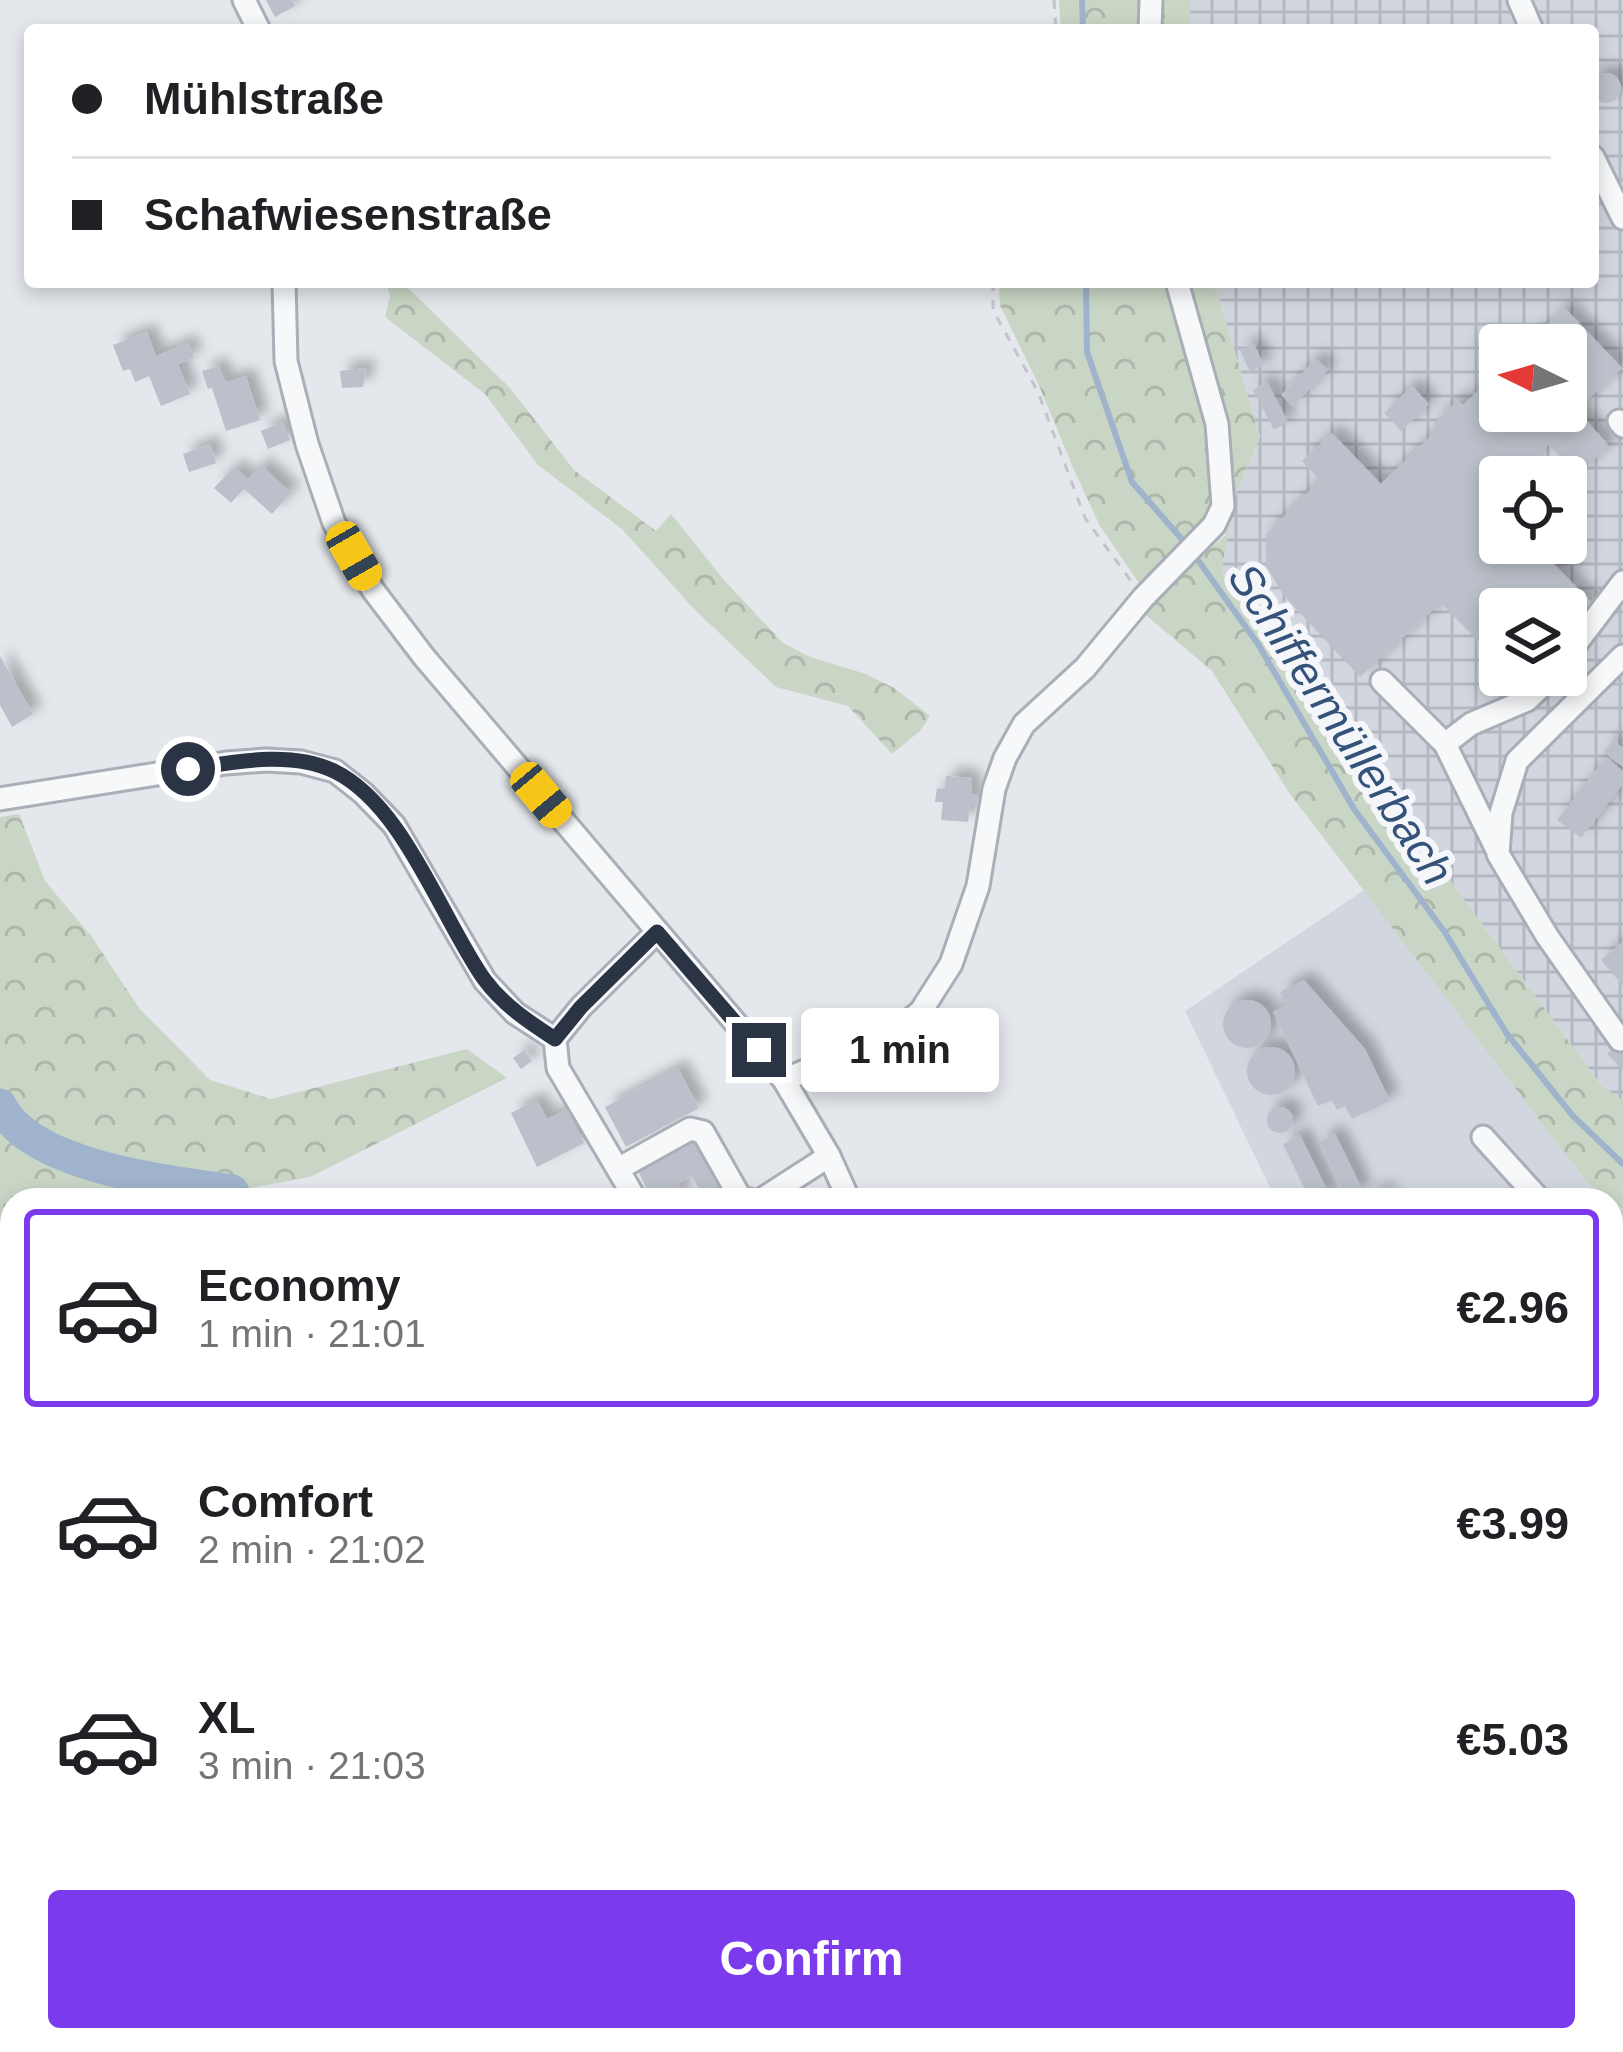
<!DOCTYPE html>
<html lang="en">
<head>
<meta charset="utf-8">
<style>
  :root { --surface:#fff; --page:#f2f2f2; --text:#202124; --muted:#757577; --line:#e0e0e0; --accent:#7c3aed }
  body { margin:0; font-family:Arial,sans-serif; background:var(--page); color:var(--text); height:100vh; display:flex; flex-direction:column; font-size:45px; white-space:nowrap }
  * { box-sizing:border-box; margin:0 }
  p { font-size:39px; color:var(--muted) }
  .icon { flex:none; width:66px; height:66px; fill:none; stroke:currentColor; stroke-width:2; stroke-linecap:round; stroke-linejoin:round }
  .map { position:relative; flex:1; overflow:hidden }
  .panel { position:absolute; left:0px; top:1188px; width:1623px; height:864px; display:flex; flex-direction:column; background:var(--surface); border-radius:36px 36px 0 0; box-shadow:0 6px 18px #0003 }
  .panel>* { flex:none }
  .guide { position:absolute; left:24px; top:24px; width:1575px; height:264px; border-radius:12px; box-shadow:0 6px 18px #0003; display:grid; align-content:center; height:264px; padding:0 48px; background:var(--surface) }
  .needle { width:78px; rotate:275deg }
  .fabs { position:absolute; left:1479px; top:324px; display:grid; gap:24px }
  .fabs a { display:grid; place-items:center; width:108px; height:108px; border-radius:12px; background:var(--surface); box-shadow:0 6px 18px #0003; font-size:60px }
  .end { position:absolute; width:54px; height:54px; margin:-27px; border:15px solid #2b3445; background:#fff; box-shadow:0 0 0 6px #fff }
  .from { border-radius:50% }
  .bubble { position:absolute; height:84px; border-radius:12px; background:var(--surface); box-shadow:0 6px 18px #0003; font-size:39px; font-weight:800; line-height:84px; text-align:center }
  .car { position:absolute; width:36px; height:72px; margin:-36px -18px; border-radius:15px; box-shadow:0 0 9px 3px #0007; background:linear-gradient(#f5c518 24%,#345 0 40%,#f5c518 0 76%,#345 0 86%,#f5c518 0) }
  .guide b { display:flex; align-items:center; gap:42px; height:114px; font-size:45px }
  .guide b+b { border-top:3px solid var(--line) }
  .guide i { width:30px; height:30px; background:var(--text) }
  ul { padding:21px 0 0; list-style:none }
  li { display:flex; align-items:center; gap:36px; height:198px; margin:0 24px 18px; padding:0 24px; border:6px solid transparent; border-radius:12px }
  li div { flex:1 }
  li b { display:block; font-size:45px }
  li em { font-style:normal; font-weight:800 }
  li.current { border-color:var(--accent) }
  li>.icon { width:108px; height:108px; stroke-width:1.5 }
  .action { display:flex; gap:24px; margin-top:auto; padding:24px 48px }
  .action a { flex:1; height:138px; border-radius:12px; background:var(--accent); color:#fff; font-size:48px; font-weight:800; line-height:138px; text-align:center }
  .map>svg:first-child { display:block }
</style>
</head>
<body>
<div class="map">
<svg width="1623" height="2052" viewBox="0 0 1623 2052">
  <defs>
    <pattern id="industrial-grid" width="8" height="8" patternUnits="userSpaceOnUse" patternTransform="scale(3)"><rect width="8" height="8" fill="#d2d6de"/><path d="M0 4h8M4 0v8" fill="none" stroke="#b4b8c0"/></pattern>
    <pattern id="grass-dots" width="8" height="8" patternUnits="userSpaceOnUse" patternTransform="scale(3)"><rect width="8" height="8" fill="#c9d6c5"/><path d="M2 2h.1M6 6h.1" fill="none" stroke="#adb8ab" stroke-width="1.8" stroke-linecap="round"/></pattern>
    <pattern id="forest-crowns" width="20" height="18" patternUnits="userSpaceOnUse" patternTransform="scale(3)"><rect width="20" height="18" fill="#c9d6c5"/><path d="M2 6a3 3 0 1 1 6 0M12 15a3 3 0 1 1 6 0" fill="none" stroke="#adb8ab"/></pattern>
    <filter id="shadow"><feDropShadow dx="9" dy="-9" stdDeviation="6" flood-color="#0004"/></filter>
  </defs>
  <rect width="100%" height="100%" fill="#e4e7ec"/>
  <!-- built -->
  <g fill="#d2d6de">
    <polygon points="1364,890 1589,1185 1610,1200 1276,1200 1185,1011"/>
    <polygon points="1611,1201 1623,1209 1623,1481 1611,1487"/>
  </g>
  <!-- industrial -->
  <path fill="url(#industrial-grid)" fill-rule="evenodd" d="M1190,0H1623V1101L1601,1085L1221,571L1237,491L1260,437L1214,282H1593V30H1190ZM1500,345H1566V411H1500ZM1500,477H1566V543H1500ZM1500,609H1566V675H1500Z"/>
  <!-- grass -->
  <g fill="url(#grass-dots)">
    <polygon points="0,1193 16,1200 12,1200 12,1383 0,1381"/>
    <polygon points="12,1403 12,1869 0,1883 0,1620 8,1617 0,1592 0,1412"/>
    <polygon points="0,1916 7,1923 12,1919 12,2040 461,2040 456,2052 0,2052"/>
    <polygon points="491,2040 543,2040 543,2051 492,2052"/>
  </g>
  <!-- forest -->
  <g fill="url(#forest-crowns)">
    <polygon points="1059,0 1190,0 1190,30 1061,30"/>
    <polygon points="386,282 402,282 510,388 574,470 656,531 671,514 724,580 783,643 810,657 866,674 894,688 930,716 920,731 892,754 848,706 776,687 693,608 622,529 538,465 485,394 385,317 390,296"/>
    <polygon points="999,282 1214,282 1260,437 1237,491 1221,571 1601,1085 1623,1101 1623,1209 1589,1185 1290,794 1212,671 1140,610 1227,534 1207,531 1145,592 1100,526 1074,470 1040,388 1000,305"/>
    <polygon points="19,814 45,881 92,937 139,1008 210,1080 271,1099 467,1049 507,1078 310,1177 233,1191 235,1200 16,1200 0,1193 0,817"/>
  </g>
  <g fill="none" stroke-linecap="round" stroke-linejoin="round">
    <!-- stream -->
    <g stroke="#9fb4cc" stroke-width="6">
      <polyline points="1082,0 1083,30"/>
      <polyline points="1086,282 1087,352 1132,482 1187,545"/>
      <polyline points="1195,556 1258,644 1354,809 1444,931 1507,1034 1573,1116 1623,1164"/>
    </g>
    <!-- river -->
    <path stroke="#9fb4cc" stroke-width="33" d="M0,1105C31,1168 169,1181 232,1191L237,1200"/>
  </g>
  <!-- building -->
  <g fill="#bbc0ca" filter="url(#shadow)">
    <polygon points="266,0 292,0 295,6 275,17"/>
    <circle cx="1606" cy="88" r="15"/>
    <polygon points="1565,308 1622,368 1577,410 1609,446 1579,474 1548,445 1517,477 1500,477 1500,543 1517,543 1536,563 1544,554 1593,604 1566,631 1566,609 1500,609 1500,628 1482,645 1441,603 1360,677 1284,596 1266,566 1266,534 1320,480 1302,461 1332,433 1381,484 1438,429 1433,424 1458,400 1463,405 1500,369 1500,411 1566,411 1566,345 1526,345"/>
    <polygon points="147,332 156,356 188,343 194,358 178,364 190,394 161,406 149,376 135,382 130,369 123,371 113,345"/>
    <polygon points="1254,344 1264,366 1250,372 1240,350"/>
    <polygon points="1316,359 1328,370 1293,406 1281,395"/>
    <polygon points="219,366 225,383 246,376 260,420 226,431 212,388 208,389 202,371"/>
    <polygon points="367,368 363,387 342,388 340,371"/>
    <polygon points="1267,382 1288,422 1274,430 1253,390"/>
    <polygon points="1412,386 1429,404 1401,431 1384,413"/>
    <polygon points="283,422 290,440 268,449 261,431"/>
    <polygon points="210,444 216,463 189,472 183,454"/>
    <polygon points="261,465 291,493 272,514 244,489 231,503 214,488 234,467 248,480"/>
    <polygon points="0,656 33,714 12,727 0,705"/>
    <polygon points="1613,740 1623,748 1623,767 1604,752"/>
    <polygon points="1606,757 1623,771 1623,784 1581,838 1557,820"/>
    <polygon points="946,776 972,778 971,794 978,794 977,806 970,806 968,822 941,820 943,802 935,802 937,788 945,789"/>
    <polygon points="1623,941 1623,986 1601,960"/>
    <polygon points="1304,980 1365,1049 1390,1101 1352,1119 1345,1106 1337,1110 1332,1100 1318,1106 1273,1012 1286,1006 1280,992"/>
    <circle cx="1247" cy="1024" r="24"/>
    <polygon points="1623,1037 1623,1070 1607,1054"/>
    <circle cx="1271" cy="1071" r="24"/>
    <polygon points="524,1050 532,1061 521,1069 513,1058"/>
    <polygon points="678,1068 699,1108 626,1147 605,1107"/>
    <polygon points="537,1100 547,1119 567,1109 584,1143 537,1167 511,1113"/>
    <circle cx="1280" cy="1120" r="13"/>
    <polygon points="1335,1134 1363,1191 1346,1199 1319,1142"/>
    <polygon points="1300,1135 1332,1200 1310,1200 1283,1144"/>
    <polygon points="697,1137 729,1200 704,1200 692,1176 678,1184 686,1200 652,1200 638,1171"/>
    <polygon points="1384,1189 1389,1200 1361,1200"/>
  </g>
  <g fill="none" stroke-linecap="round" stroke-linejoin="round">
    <!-- minor casing -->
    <g stroke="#a9aeb7" stroke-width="27">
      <g id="minor">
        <polyline points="244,0 259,30"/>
        <polyline points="1519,0 1532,30"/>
        <polyline points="1150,30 1151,0"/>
        <polyline points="1593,157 1623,218"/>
        <polyline points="284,282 286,361 307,444 334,523 373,590 424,657 784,1080 829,1156 849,1200"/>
        <polyline points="1619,421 1623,426"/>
        <polyline points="1566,657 1623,582"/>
        <polyline points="1382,681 1445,744 1496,848"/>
        <polyline points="1445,744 1471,724 1527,700 1553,675"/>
        <polyline points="0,799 226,763 266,760 301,762 335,771 363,793 394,825 485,981 515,1013 555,1039"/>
        <polyline points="1620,1040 1547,936 1498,854 1501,813 1517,761 1623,656"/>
        <polyline points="784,1080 895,1033 921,1011 951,964 978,886 994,789 1005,758 1024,724 1085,668 1143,598 1214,525 1223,506 1217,424 1177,282"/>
        <polyline points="1483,1137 1540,1200"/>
        <polyline points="618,1169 690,1129 703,1132 741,1199 749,1200"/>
        <polyline points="636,1200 558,1068 555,1039 581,1007 657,932"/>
        <polyline points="761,1200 829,1156"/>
        <polyline points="1611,1331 1623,1354"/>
        <polyline points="0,1415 12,1413"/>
        <polyline points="1611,1497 1623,1491"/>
        <polyline points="1204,2040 1212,2052"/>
      </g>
    </g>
    <!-- major casing -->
    <g stroke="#a3abb8" stroke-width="33">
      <g id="major">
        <polyline points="474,2040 475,2052"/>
        <polyline points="561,2052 561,2040"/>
      </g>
    </g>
    <!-- path -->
    <g stroke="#c2c5cb" stroke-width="3" stroke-dasharray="9 9" stroke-linecap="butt">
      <polyline points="1054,0 1056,30"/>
      <polyline points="993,282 993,310 1038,392 1085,518 1131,581"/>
      <polyline points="1279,2040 1287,2052"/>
      <polyline points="583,2051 601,2040"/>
    </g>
    <!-- minor -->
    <use href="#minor" stroke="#f7f8fa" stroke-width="21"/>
    <!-- major -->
    <use href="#major" stroke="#fff" stroke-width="27"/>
  </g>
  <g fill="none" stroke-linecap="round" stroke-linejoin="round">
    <!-- route -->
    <path stroke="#2b3445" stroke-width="15" d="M188,769C234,762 290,750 334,771C404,805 441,918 484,979C503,1005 529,1022 555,1039L581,1007L657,932L759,1050"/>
  </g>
  <g text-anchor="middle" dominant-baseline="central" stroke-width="12" stroke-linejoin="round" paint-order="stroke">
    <!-- water labels -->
    <g font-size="45" font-style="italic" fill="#34527a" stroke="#f4f6f9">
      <text transform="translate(1341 724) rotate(57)">Schiffermüllerbach</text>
    </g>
  </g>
</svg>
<div class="fabs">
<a><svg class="needle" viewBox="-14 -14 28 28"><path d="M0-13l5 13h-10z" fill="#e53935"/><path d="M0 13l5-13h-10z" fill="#757577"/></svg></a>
<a><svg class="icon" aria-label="locate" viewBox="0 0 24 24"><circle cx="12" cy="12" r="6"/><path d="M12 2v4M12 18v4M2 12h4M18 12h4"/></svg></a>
<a><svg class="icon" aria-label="layers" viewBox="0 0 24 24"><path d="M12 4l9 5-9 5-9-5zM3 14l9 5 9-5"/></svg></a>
</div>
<i class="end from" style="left:188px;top:769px"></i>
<i class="end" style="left:759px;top:1050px"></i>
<div class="bubble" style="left:801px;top:1008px;width:198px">1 min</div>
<i class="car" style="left:354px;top:556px;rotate:150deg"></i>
<i class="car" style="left:541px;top:795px;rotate:140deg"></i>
<div class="guide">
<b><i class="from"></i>Mühlstraße</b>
<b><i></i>Schafwiesenstraße</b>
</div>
<section class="panel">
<ul>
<li class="current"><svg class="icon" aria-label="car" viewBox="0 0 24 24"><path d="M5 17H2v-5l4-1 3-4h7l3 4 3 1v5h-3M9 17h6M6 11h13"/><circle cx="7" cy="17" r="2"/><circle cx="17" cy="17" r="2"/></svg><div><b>Economy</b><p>1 min · 21:01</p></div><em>€2.96</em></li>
<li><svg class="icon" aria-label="car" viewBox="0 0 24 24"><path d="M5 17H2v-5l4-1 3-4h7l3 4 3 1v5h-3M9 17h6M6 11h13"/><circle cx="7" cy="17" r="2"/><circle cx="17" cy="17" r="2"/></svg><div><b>Comfort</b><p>2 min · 21:02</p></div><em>€3.99</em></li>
<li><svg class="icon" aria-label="car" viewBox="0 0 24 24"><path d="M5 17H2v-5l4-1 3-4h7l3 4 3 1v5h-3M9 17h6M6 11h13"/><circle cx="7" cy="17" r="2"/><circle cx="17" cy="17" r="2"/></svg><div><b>XL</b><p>3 min · 21:03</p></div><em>€5.03</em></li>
</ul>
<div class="action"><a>Confirm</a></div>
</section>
</div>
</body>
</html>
